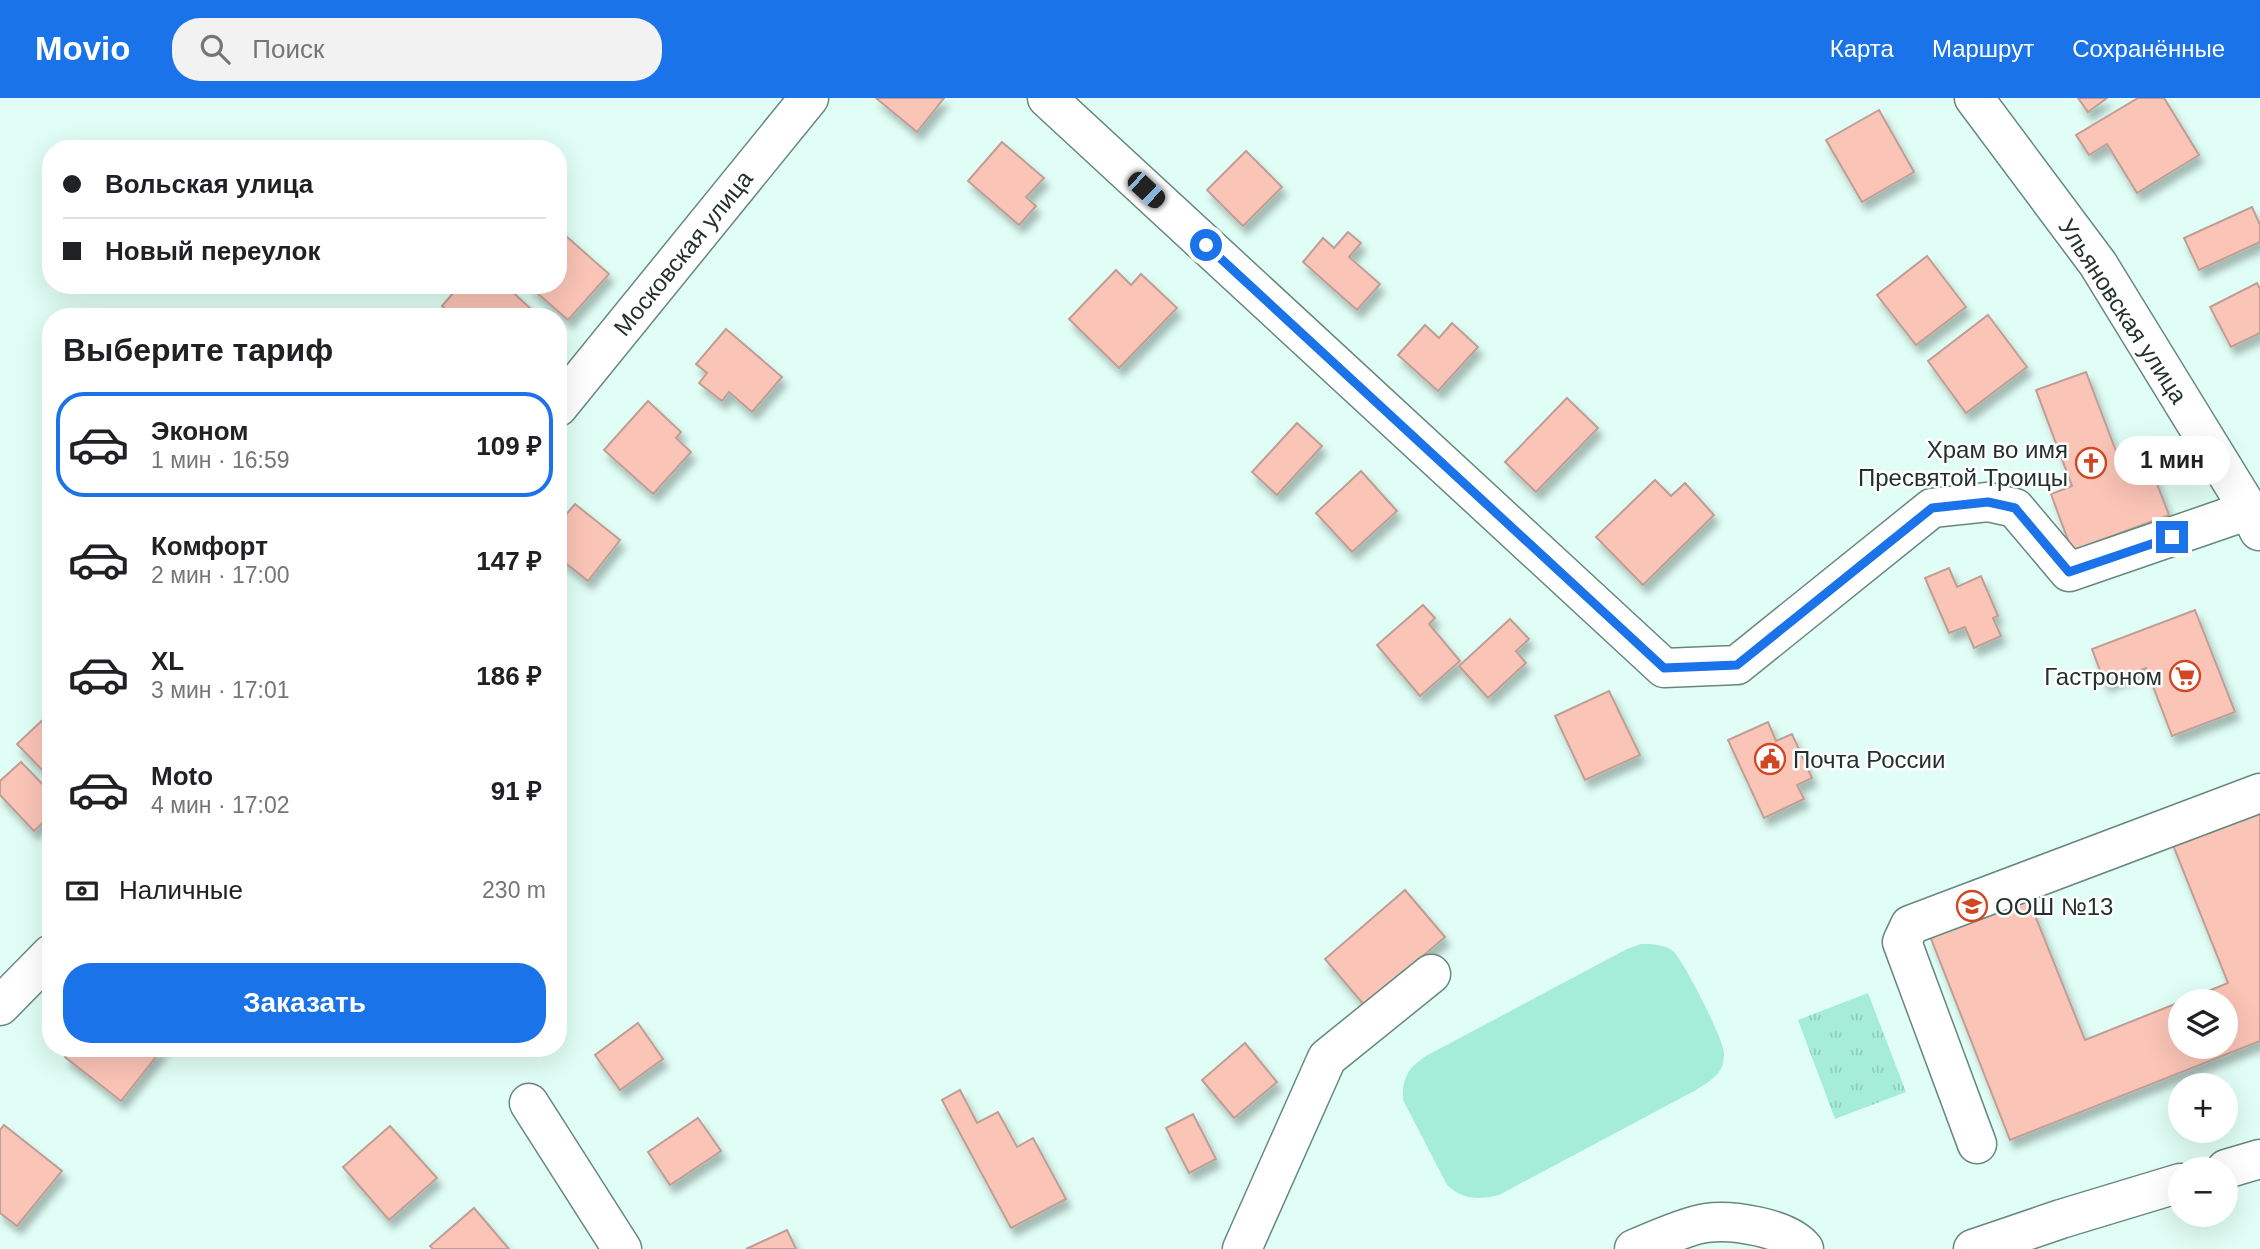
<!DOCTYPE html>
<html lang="ru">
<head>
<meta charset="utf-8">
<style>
  :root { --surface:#fff; --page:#f2f2f2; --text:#202124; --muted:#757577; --line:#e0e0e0; --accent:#1a73e8 }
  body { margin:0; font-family:Helvetica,sans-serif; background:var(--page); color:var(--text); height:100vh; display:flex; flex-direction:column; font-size:26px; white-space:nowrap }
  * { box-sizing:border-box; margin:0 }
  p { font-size:23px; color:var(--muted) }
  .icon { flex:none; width:38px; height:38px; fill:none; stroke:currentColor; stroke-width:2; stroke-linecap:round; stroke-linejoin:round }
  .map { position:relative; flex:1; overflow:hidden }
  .side { position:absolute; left:42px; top:210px; width:525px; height:749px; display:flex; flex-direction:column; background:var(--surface); border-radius:28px; box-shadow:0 7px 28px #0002 }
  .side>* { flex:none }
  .banner { position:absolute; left:42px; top:42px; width:525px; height:154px; border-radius:28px; box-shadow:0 7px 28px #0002; display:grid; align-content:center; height:154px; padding:0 21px; background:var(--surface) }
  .tools { position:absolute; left:2168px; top:891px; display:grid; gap:14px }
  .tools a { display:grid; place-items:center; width:70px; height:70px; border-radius:50%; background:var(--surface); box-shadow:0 7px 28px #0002; font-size:35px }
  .end { position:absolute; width:32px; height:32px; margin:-16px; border:9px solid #1a73e8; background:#fff; box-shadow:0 0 0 4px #fff }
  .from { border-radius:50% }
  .bubble { position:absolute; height:49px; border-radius:24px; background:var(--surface); box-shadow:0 7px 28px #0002; font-size:23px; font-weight:600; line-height:49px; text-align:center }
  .car { position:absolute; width:21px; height:42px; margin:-21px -10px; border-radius:9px; box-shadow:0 0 5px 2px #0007; background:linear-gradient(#222 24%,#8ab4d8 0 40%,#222 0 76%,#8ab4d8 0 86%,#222 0) }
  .banner b { display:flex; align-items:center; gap:24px; height:66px; font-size:26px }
  .banner b+b { border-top:2px solid var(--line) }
  .banner i { width:18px; height:18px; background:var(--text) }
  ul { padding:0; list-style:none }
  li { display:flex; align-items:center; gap:21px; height:105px; margin:0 14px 10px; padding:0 7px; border:4px solid transparent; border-radius:28px }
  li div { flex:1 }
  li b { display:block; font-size:26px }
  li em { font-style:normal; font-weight:600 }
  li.active { border-color:var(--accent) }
  li>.icon { width:63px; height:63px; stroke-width:1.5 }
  h2 { padding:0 21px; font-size:32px; line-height:84px }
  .pay { display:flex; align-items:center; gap:18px; height:77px; padding:0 21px; font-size:26px }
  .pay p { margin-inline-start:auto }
  .cta { display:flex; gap:14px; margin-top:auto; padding:14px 21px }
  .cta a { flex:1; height:80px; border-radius:28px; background:var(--accent); color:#fff; font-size:28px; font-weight:600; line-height:80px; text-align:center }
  header { display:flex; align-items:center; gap:42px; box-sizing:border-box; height:98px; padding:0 35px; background:var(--accent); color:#fff }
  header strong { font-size:33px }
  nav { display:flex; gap:38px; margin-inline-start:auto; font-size:24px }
  .search { width:490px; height:63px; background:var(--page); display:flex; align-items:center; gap:18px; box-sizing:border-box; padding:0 24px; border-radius:28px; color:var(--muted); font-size:26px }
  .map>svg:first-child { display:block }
</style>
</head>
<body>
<header>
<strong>Movio</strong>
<div class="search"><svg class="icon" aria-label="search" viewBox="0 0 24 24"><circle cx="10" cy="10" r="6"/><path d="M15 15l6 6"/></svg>Поиск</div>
<nav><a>Карта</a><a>Маршрут</a><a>Сохранённые</a></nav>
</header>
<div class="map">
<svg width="2260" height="1151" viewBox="0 0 2260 1151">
  <defs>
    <pattern id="park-tufts" width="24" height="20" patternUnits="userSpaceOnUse" patternTransform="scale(1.75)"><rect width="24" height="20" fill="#a6edd9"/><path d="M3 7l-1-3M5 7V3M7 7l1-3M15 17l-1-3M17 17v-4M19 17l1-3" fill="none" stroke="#8fccbb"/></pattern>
    <filter id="shadow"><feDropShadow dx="4.5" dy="8" stdDeviation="3.5" flood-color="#0004"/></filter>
  </defs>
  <rect width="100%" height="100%" fill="#e0fef5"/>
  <!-- grass -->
  <path fill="#a6edd9" d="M1641,846C1652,846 1664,846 1673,853C1684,863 1723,940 1724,955C1724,959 1723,968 1721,971C1716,980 1704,987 1696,992L1499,1097C1479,1102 1463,1102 1447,1087L1403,1002C1402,980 1408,970 1426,958L1627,851Z"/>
  <!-- park -->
  <polygon fill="url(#park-tufts)" points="1868,895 1906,994 1835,1021 1798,922"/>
  <!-- building -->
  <g fill="#fac4b6" stroke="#bf9e95" stroke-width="2" filter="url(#shadow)">
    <polygon points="876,0 944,0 917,34"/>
    <polygon points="2078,0 2107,0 2088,14"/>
    <polygon points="2138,0 2164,0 2199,57 2137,95 2107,46 2089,57 2076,37"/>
    <polygon points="1879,12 1914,74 1862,104 1826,42"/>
    <polygon points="1002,44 1044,80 1026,99 1036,108 1019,127 968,83"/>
    <polygon points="1246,53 1282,89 1243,128 1207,92"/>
    <polygon points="2252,109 2260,127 2260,144 2199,172 2184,140"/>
    <polygon points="558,131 609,176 568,222 528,187 558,187"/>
    <polygon points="1348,134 1361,145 1349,159 1380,186 1357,212 1303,164 1323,140 1334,150"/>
    <polygon points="1927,158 1966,209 1916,247 1877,197"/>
    <polygon points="1116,172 1131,187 1141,176 1177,210 1119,270 1069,221"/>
    <polygon points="2257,185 2260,191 2260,235 2231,249 2210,209"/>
    <polygon points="460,187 505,187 531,211 524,219 454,219 442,208"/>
    <polygon points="1988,217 2027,269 1966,315 1928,263"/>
    <polygon points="1452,225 1478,249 1438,293 1398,257 1425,227 1439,240"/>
    <polygon points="726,231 782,279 752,314 729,294 722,303 699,285 707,275 696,266"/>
    <polygon points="2086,274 2122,369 2147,360 2169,417 2072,453 2051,396 2072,388 2036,292"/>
    <polygon points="1567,300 1598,330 1536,394 1505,364"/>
    <polygon points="648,303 681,334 676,340 691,354 653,396 604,352"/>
    <polygon points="1297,325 1322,348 1277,397 1252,374"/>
    <polygon points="1361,373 1397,413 1352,454 1316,415"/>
    <polygon points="1655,382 1671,398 1685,385 1714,417 1643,487 1596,439"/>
    <polygon points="575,406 620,442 588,483 558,459 558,426"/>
    <polygon points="1949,470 1957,489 1981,478 1998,518 1993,520 2001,538 1974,550 1965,529 1949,535 1925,480"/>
    <polygon points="1423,507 1435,520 1429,526 1460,563 1420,598 1377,547"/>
    <polygon points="2195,512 2235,614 2172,638 2146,570 2105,586 2092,551"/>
    <polygon points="1510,521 1529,541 1516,553 1526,565 1488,600 1459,568"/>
    <polygon points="1609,593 1640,657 1585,682 1555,618"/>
    <polygon points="51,614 51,681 17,646"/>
    <polygon points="1768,624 1776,643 1792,636 1812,680 1797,687 1804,701 1764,720 1728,642"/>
    <polygon points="21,664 51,695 51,717 34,733 0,697 0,683"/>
    <polygon points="2260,707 2260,943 2010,1042 1930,838 2028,800 2085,942 2180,904 2180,948 2226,948 2226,903 2184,903 2228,885 2171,742"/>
    <polygon points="1405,792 1445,839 1365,908 1325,861"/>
    <polygon points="638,925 663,961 620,992 595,957"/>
    <polygon points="1245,945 1277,984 1234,1020 1202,982"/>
    <polygon points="72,950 163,950 121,1003 65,959"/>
    <polygon points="960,992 977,1025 998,1014 1017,1049 1033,1040 1066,1101 1011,1130 942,1002"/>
    <polygon points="1193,1016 1216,1061 1189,1075 1166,1030"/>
    <polygon points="698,1020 721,1053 670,1087 648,1054"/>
    <polygon points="4,1027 62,1073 17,1128 0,1115 0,1032"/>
    <polygon points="390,1028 437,1080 389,1122 343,1069"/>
    <polygon points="474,1110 509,1151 433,1151 430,1148"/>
    <polygon points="787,1132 796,1151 746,1151"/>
  </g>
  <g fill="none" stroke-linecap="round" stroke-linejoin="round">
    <!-- minor casing -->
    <g stroke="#66887f" stroke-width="41">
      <g id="minor">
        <polyline points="1047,0 1664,570 1737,567 1932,410 1988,404 2015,410 2069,474 2249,412"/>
        <polyline points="1974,0 2098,166 2249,412 2259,433"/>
        <polyline points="558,309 809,0"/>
        <polyline points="0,908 51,856"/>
        <polyline points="529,1005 622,1151"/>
        <polyline points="1977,1046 1902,844 1910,827 2260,695"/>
        <polyline points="2226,1071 2260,1061"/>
        <polyline points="1242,1151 1327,960 1431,876"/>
        <path d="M1634,1151C1650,1144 1690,1127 1706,1125C1732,1121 1788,1130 1804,1151"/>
        <polyline points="1973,1151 2061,1121 2180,1085"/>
      </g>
    </g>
    <!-- minor -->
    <use href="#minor" stroke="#fff" stroke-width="38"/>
  </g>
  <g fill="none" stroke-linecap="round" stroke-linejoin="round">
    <!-- route -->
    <polyline stroke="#1a73e8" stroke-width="9" points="1206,147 1664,570 1737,567 1932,410 1988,404 2015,410 2069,474 2172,439"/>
  </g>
  <!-- icons -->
  <defs>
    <g id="church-ring" transform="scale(1.575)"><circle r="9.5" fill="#fff" stroke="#d14723" stroke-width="1.5"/><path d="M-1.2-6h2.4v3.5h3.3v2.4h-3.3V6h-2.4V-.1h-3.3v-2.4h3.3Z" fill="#d14723"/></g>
    <g id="supermarket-ring" transform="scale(1.575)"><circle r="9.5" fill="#fff" stroke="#d14723" stroke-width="1.5"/><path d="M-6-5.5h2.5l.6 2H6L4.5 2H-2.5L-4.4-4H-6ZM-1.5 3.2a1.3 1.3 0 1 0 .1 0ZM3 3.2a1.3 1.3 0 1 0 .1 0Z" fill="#d14723"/></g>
    <g id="civic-ring" transform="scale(1.575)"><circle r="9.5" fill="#fff" stroke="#d14723" stroke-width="1.5"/><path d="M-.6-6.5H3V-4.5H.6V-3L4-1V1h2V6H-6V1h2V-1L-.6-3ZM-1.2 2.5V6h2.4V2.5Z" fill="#d14723"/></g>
    <g id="school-ring" transform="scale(1.575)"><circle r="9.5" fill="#fff" stroke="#d14723" stroke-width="1.5"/><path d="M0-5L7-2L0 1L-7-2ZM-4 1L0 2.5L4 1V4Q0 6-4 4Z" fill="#d14723"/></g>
  </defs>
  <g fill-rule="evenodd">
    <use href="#church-ring" x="2091" y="365"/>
    <use href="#supermarket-ring" x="2185" y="578"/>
    <use href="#civic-ring" x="1770" y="661"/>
    <use href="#school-ring" x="1972" y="808"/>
  </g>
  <g text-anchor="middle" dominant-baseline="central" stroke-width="5" stroke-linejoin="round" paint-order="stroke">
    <!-- street labels -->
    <g font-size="24" fill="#22312d" stroke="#fff">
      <text transform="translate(683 155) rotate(-51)">Московская улица</text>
      <text transform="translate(2123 213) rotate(57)">Ульяновская улица</text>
    </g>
    <!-- poi labels -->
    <g font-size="24" fill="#22312d" stroke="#fff" text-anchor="end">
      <text x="2068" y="351">Храм во имя<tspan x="2068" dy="28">Пресвятой Троицы</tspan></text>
      <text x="2162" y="578">Гастроном</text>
      <text x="1793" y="661" text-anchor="start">Почта России</text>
      <text x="1995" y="808" text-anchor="start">ООШ №13</text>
    </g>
  </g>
</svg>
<div class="tools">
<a><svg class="icon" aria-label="layers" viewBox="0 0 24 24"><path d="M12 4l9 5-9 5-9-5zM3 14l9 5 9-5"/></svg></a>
<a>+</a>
<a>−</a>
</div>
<i class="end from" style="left:1206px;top:147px"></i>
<i class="end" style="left:2172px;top:439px"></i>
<div class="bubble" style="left:2114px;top:338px;width:116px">1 мин</div>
<i class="car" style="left:1146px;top:92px;rotate:133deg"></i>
<div class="banner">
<b><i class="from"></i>Вольская улица</b>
<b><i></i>Новый переулок</b>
</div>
<section class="side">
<h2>Выберите тариф</h2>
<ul>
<li class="active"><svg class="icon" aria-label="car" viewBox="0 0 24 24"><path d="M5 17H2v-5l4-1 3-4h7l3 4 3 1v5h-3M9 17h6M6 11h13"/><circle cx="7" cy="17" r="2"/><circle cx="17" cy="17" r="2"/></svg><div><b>Эконом</b><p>1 мин · 16:59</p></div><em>109 ₽</em></li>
<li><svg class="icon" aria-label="car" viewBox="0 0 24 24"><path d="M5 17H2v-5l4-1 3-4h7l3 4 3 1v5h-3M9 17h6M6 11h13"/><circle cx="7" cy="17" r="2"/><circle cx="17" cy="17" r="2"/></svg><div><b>Комфорт</b><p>2 мин · 17:00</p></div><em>147 ₽</em></li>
<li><svg class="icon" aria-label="car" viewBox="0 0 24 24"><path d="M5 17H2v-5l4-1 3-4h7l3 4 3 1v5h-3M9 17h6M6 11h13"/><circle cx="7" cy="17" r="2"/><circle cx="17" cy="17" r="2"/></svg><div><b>XL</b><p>3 мин · 17:01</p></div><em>186 ₽</em></li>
<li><svg class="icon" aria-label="car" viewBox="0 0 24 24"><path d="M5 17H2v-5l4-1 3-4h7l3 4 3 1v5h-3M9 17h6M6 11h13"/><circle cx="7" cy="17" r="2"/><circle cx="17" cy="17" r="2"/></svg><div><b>Moto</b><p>4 мин · 17:02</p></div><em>91 ₽</em></li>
</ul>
<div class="pay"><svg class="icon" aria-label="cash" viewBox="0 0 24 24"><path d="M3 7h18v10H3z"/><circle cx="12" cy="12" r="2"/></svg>Наличные<p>230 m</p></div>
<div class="cta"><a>Заказать</a></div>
</section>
</div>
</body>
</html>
